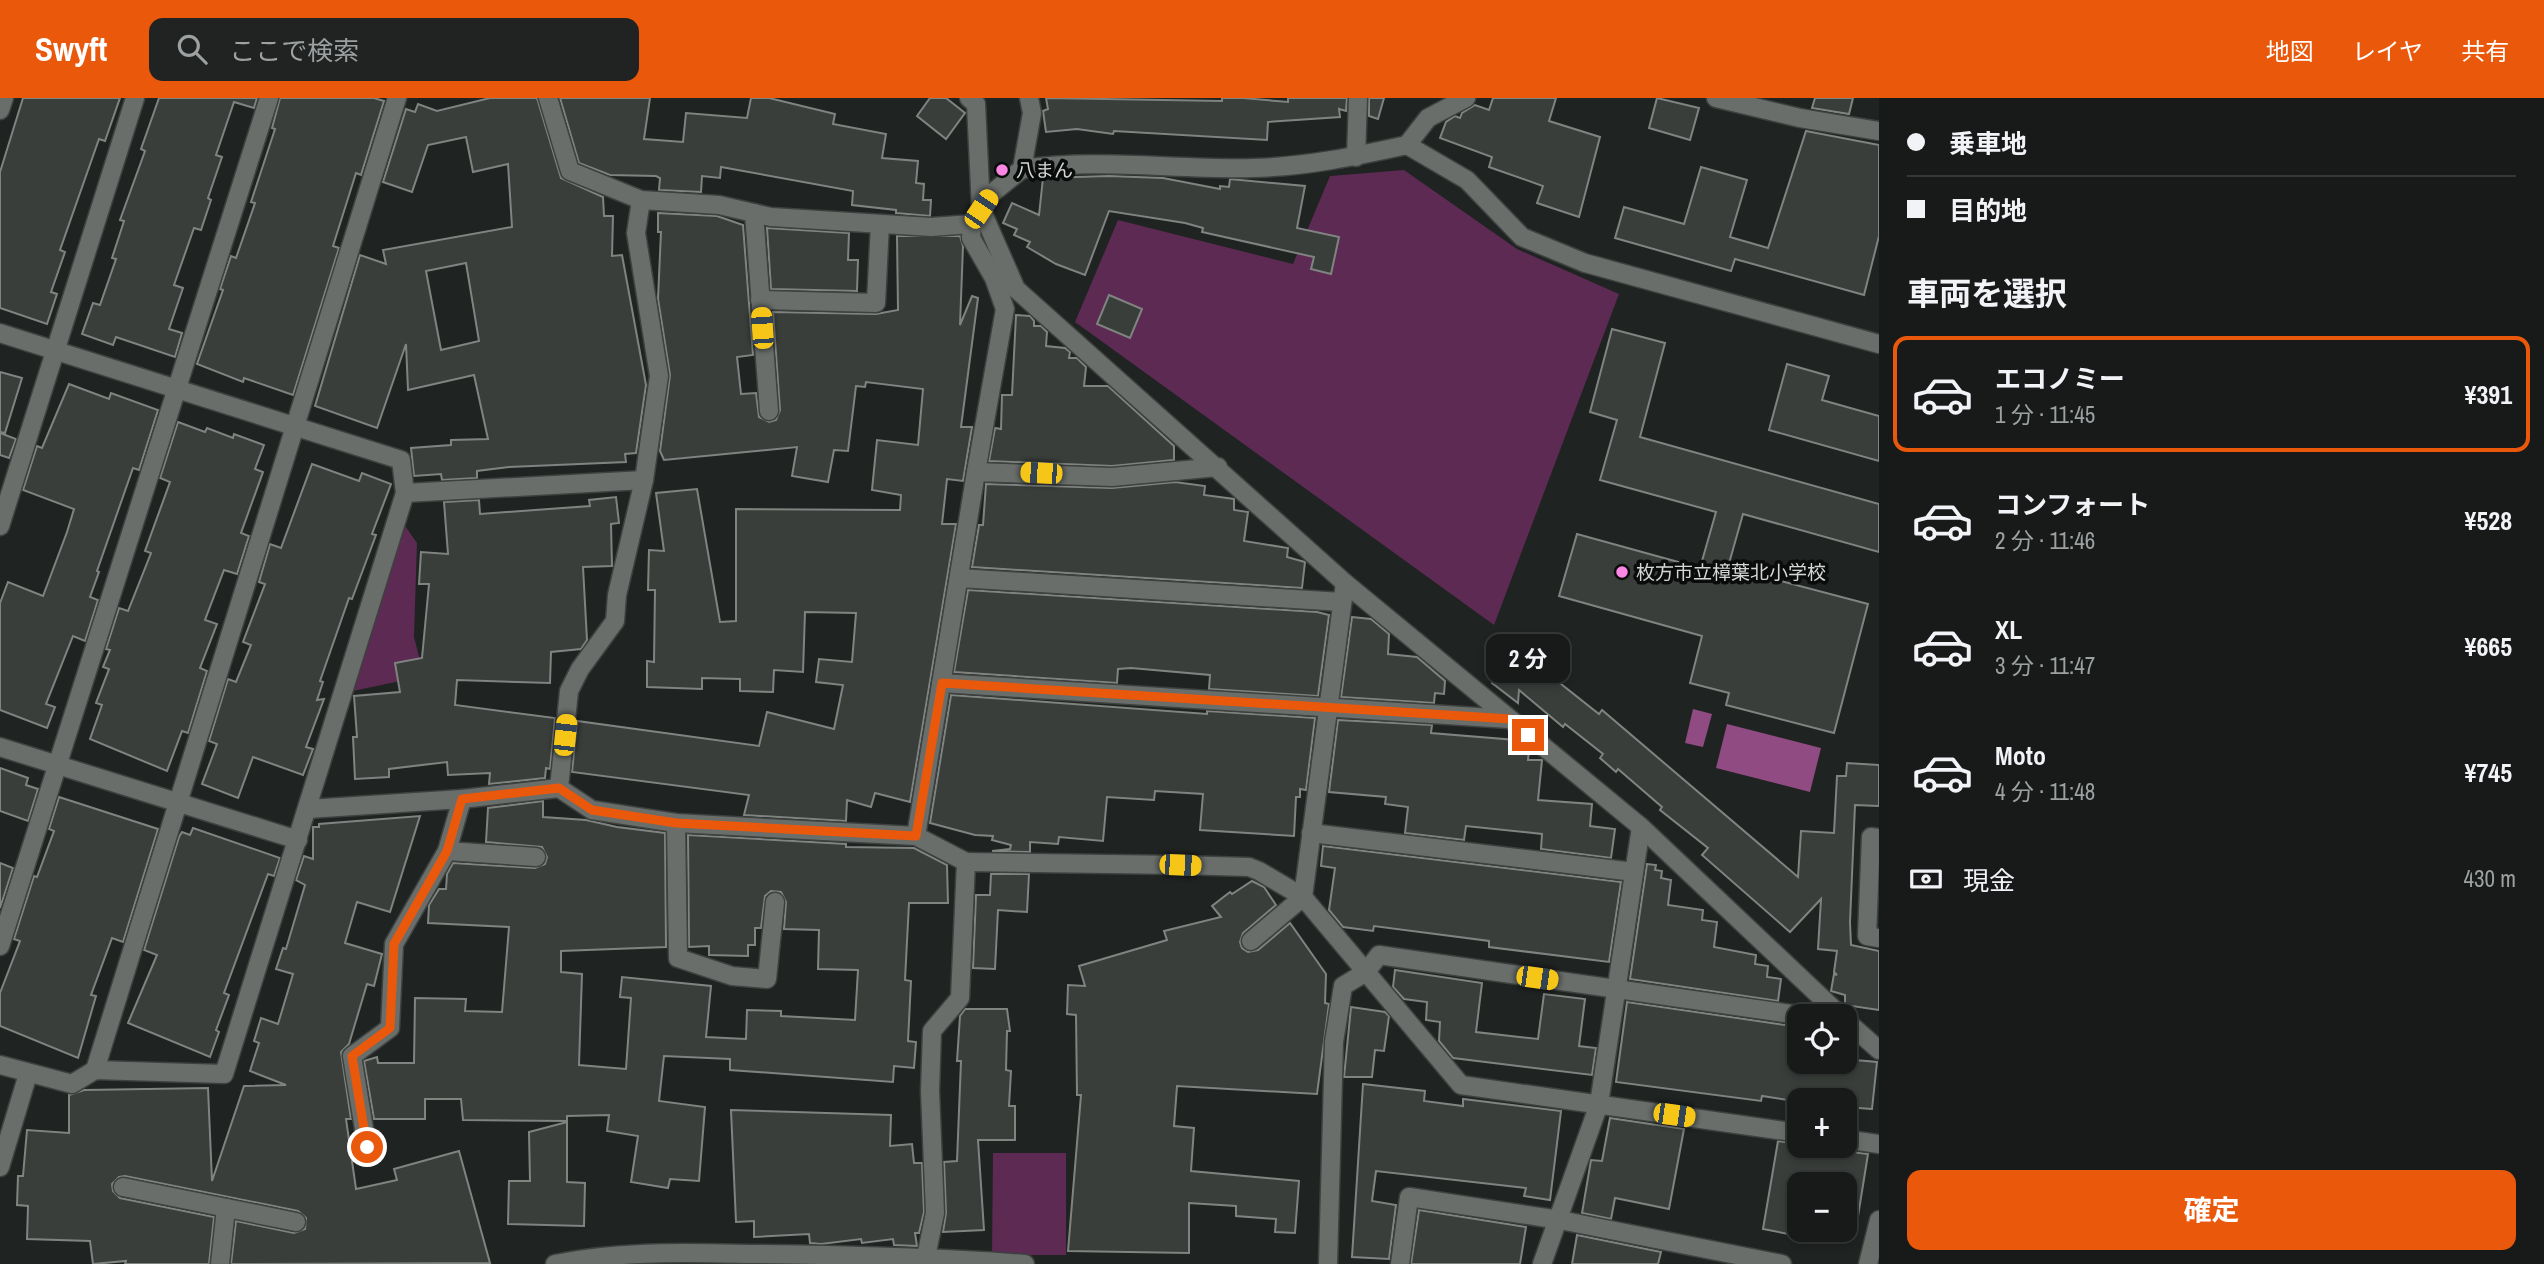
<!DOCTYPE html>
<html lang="ja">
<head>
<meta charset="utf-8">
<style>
  :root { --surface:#171a19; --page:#202322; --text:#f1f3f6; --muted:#9ea1a2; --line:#363838; --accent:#ea580c }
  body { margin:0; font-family:"Archivo Narrow","Noto Sans JP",sans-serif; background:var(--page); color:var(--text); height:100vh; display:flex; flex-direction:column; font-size:26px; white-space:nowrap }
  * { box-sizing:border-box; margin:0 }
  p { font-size:23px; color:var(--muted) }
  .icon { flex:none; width:38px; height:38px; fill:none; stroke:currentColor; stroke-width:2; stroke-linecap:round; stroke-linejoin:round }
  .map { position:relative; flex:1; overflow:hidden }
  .details { display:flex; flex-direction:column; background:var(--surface); width:665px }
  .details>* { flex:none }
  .top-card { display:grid; align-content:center; height:154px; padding:0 28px; background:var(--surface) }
  .buttons { position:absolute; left:1787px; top:906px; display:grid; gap:14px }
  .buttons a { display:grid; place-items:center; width:70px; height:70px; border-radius:14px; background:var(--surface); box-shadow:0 4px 10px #0003,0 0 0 2px var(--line); font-size:35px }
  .end { position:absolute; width:32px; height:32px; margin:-16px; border:9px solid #ea580c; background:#fff; box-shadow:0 0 0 4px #fff }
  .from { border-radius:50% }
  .bubble { position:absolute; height:49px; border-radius:14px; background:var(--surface); box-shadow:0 4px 10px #0003,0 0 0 2px var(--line); font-size:23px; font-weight:700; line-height:49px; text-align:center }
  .car { position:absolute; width:21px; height:42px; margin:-21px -10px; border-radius:9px; box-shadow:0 0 5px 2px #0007; background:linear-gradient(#f5c518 24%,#345 0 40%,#f5c518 0 76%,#345 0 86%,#f5c518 0) }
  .top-card b { display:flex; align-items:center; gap:24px; height:66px; font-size:26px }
  .top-card b+b { border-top:2px solid var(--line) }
  .top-card i { width:18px; height:18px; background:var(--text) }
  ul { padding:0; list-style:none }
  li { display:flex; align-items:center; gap:21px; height:116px; margin:0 14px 10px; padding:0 14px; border:4px solid transparent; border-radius:14px }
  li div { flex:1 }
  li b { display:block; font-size:26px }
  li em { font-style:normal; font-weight:700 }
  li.active { border-color:var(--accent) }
  li>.icon { width:63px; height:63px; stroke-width:1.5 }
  h2 { padding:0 28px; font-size:32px; line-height:84px }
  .pay { display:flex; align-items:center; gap:18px; height:77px; padding:0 28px; font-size:26px }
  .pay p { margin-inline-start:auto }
  .action { display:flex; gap:14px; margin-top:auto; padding:14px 28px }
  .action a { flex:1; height:80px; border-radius:14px; background:var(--accent); color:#fff; font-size:28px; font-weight:700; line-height:80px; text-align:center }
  header { display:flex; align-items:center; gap:42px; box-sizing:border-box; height:98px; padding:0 35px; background:var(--accent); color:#fff }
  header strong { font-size:33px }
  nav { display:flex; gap:38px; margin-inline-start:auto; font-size:24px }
  .search { width:490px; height:63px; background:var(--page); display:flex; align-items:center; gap:18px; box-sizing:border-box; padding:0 24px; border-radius:14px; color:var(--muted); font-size:26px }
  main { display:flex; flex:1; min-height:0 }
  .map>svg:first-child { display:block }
</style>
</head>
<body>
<header>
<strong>Swyft</strong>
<div class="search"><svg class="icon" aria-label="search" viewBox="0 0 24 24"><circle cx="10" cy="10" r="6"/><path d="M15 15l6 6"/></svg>ここで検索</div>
<nav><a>地図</a><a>レイヤ</a><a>共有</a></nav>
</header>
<main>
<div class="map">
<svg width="1879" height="1166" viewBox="0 0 1879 1166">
  <rect width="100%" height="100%" fill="#1f2321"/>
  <!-- green -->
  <g fill="#5c2a52">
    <polygon points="1404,72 1517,151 1619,196 1494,527 1075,224 1118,122 1293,166 1330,78"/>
    <polygon points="403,425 417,445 414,539 424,578 353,593"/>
    <polygon points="993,1055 1066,1055 1066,1157 992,1157"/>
  </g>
  <!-- water -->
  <g fill="#904c82">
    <polygon points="1693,611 1712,616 1703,649 1685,645"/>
    <polygon points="1727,626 1821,650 1810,694 1716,670"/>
  </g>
  <!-- building -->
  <g fill="#393e3b" stroke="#7f8481" stroke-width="2" fill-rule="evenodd">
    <polygon points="23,0 120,0 105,43 99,41 60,152 65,154 51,194 57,196 47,226 0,210 0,74"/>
    <polygon points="159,0 257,0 254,10 234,4 216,57 222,59 208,100 211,102 201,132 194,130 174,187 183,190 169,231 182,235 175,259 116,239 113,247 82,236 93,205 100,207 116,161 112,160 124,123 120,122 145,53 141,51"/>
    <polygon points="280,0 374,0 384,3 361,77 356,75 333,148 339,150 293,297 244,280 243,284 197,266 223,192 220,191 231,158 236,160 255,105 251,104 275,31 272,30"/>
    <path d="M490,0H537L561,80L603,99L604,118H613L612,158L622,157L646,287L636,355L625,356L626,364L509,369L477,373V380L442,382L441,376L414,378L411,350L451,347V342L488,341L474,277L408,292L406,246L377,330L315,308L360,157L386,166L383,152L512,129L508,66L473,74L466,39L428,47L412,94L383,84L406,11L415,14L418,6L437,13ZM466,165L479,243L441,252L426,173Z"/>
    <polygon points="560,0 650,0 644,41 683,44 686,15 747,20 751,0 769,0 835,16 833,26 886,36 882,60 918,63 916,85 924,86 923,102 931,102 930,118 896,115 896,112 852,107 853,93 721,69 720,80 702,78 701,94 659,92 660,80 656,78 610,77 579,65"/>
    <polygon points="930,0 946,0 965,15 946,41 917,18"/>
    <polygon points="1046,0 1222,3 1222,0 1243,0 1288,4 1288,0 1347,0 1346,13 1339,11 1340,19 1268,24 1267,42 1114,33 1113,36 1077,31 1046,34 1043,13 1048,11"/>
    <polygon points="1369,0 1384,0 1378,21 1369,18"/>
    <polygon points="1493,0 1556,0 1549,23 1600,39 1579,119 1537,105 1543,88 1489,69 1492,59 1440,40 1446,24 1455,18 1460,20 1462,15 1475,7 1489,12"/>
    <polygon points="1657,0 1699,10 1690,42 1649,30"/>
    <polygon points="1815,0 1853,0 1849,16 1812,10"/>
    <polygon points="1806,33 1879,47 1879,138 1864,197 1735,161 1731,173 1615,140 1624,109 1684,126 1701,69 1747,82 1730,139 1768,150"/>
    <polygon points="1109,78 1163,80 1220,91 1220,88 1229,89 1230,81 1305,88 1297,130 1339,139 1331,176 1311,171 1314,159 1202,134 1203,130 1185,125 1109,113 1085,177 1056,166 1027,149 1030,144 1014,137 1017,131 1003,125 1012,105 1039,117 1043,80"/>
    <polygon points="658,115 717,118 743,127 753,257 737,259 741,296 756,295 759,319 769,324 776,322 780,312 773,214 876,216 898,212 897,138 960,138 963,148 960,227 972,198 978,200 961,329 972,329 963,383 947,381 942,426 956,426 910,704 875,695 871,709 847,702 846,723 744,717 749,697 572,674 577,623 759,648 767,614 834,631 843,587 816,584 819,561 852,564 856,515 805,514 803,574 774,572 773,594 740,593 740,581 702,580 702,591 647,589 647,563 654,564 655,492 648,492 649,452 664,453 656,395 697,391 720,524 736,523 736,411 900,412 901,397 872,392 877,342 918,347 923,291 866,284 865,289 856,288 848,353 834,352 828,384 792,378 797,349 664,362 660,353 670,277 658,201 661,134 658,134"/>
    <polygon points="767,130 849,135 848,162 858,162 857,193 771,191"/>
    <polygon points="1109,197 1142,211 1130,240 1097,226"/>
    <polygon points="1016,217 1030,218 1034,223 1034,228 1041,228 1047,234 1046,248 1065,250 1070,254 1069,260 1077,260 1086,269 1084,288 1108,288 1174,348 1174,362 1112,368 989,363 995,330 1001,331 1002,297 1012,297"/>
    <polygon points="1612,231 1665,245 1640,339 1879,406 1879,454 1743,416 1728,469 1868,506 1834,635 1726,607 1729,595 1690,585 1702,538 1559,498 1577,436 1700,470 1716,414 1600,382 1617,322 1590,314"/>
    <polygon points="1787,266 1829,278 1822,302 1879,318 1879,363 1769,332"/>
    <polygon points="0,274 22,280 5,335 0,334"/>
    <polygon points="69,286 109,301 111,295 158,312 139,372 133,370 97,473 99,474 90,499 98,502 85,543 73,538 46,606 55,609 47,630 0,612 0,505 8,484 43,498 67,434 74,411 23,392 37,348 42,350"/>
    <polygon points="178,324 205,334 207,330 233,340 234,336 264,347 255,371 263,374 241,435 249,438 237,476 224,472 205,522 217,526 200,570 207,573 188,635 182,633 167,673 90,641 102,607 96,605 109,571 103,569 110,552 106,551 119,510 128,513 151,455 145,453 170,384 160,380"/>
    <polygon points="0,335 16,341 9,360 0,357"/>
    <polygon points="312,366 359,383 362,375 391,386 372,436 376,437 352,501 349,500 320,583 323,584 317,602 324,601 306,649 313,651 303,677 253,659 238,700 202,686 217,646 209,643 228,581 236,584 251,547 243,544 265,486 259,484 270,446 281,450"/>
    <polygon points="1175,384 1205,388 1204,397 1234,401 1234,412 1248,414 1244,443 1288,450 1287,459 1305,464 1302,490 972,469 979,427 983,427 986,386 1112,390"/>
    <polygon points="616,399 619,425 611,426 612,468 583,469 587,542 581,551 551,554 550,585 457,582 455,607 555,620 550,671 546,670 545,680 489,686 490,675 448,677 447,664 389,671 389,679 355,681 353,639 357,639 354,598 400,594 395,565 422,560 429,486 419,486 421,454 448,456 444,404 479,402 480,416 590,408 589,402"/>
    <polygon points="968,492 1317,514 1329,517 1318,598 1209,591 1210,577 1131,570 1118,571 1117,585 954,574"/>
    <polygon points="1352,519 1371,521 1389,536 1388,556 1417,559 1445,583 1444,596 1435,595 1434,605 1341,599"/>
    <polygon points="1524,565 1533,573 1537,567 1599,616 1602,612 1798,779 1801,733 1834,735 1837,678 1846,678 1847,665 1879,667 1879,708 1855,707 1850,824 1851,847 1879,853 1879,912 1845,907 1845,897 1831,893 1834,876 1837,877 1834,874 1837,853 1818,851 1821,801 1790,834 1702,757 1708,750 1660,712 1662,709 1618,671 1616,674 1600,660 1603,656 1565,626 1563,629 1519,592 1518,605 1492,585 1504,569 1514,577"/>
    <polygon points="951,597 1207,616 1207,613 1315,620 1306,692 1300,691 1300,699 1296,699 1294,738 1200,732 1203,696 1155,693 1154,702 1107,699 1103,743 1059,739 1058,746 1030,744 1030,754 992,753 1010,751 1011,747 992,742 993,738 975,737 930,725"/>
    <polygon points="1338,622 1432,627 1431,635 1516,642 1515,650 1529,651 1528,662 1542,662 1538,702 1592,706 1590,728 1615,731 1611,760 1541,751 1542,736 1466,728 1464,742 1405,735 1408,709 1385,706 1386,699 1329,694"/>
    <polygon points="0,670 28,680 26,687 38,691 28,723 0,713"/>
    <polygon points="59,699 158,731 123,844 112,840 91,897 96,898 78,960 0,928 0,895 20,843 14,841 34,778 37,779 54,733 49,731"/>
    <polygon points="543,703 543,719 586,722 617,729 665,735 666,849 561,853 561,874 582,876 579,967 626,971 631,900 620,899 622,879 711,888 706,939 746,941 747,912 781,913 781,918 855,922 858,872 818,871 819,832 784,831 786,804 781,794 771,793 765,798 761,830 755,830 755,847 748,847 748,858 709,857 709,848 689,849 688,737 846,746 846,749 914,750 947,767 948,805 909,805 905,882 911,883 908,943 916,944 914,970 894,968 893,984 730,972 730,961 664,958 659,1003 705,1009 699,1083 670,1081 668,1090 631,1084 638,1038 607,1033 609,1017 567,1018 567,1023 463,1022 461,1001 425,1001 425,1021 374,1021 364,963 377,959 378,965 414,965 415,900 466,901 465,913 502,914 509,829 428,825 429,807 439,791 446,791 447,776 453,765 535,770 545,766 547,759 542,749 486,744 488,710"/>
    <polygon points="420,718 390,814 357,804 345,845 382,856 374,888 367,886 349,946 341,954 351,1021 346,1021 356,1091 397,1082 394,1071 459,1053 490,1165 231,1166 236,1123 294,1135 305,1131 306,1120 298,1113 125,1078 119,1079 112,1086 113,1093 120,1100 214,1119 209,1166 125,1166 126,1163 93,1166 90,1143 27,1141 28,1108 17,1107 18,1078 23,1078 27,1032 69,1035 69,997 84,992 208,990 212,1083 244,988 286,987 250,973 259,945 254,943 261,920 278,926 293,876 276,871 283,850 286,851 305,787 296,782 304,758 313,761 313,729 319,729 319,726"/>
    <polygon points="193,730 280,760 274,778 268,776 224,895 229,897 216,932 219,934 210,959 128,925 157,857 144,852 179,739 182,734 190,737"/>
    <polygon points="1323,748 1621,784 1609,864 1489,849 1489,843 1374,828 1373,833 1343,829 1329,812 1335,770 1321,768"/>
    <polygon points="0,765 13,770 0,810"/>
    <polygon points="1647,766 1656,767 1655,772 1662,773 1661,780 1671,782 1668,807 1703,812 1702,822 1717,824 1714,849 1756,857 1755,866 1768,868 1767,879 1781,881 1778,903 1630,881"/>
    <polygon points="991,776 1029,776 1027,814 998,812 995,871 973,870 976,797 990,797"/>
    <polygon points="1252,783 1264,789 1276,807 1243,835 1240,844 1242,850 1248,854 1258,852 1290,825 1326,876 1325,905 1329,906 1317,996 1177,988 1174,1028 1194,1030 1191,1073 1299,1083 1295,1135 1275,1134 1276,1121 1236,1118 1236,1108 1189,1105 1189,1155 1068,1153 1081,997 1077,997 1076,917 1067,916 1068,887 1085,888 1079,868 1167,842 1164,833 1221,819 1212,808 1230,794 1232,796"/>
    <polygon points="1395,872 1482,885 1476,934 1538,941 1544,896 1585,901 1579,948 1596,950 1592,977 1453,960 1439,943 1440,924 1426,922 1427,904 1404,901 1393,889"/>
    <polygon points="1627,904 1799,929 1799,964 1844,964 1844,961 1877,964 1872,1011 1844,1009 1844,1003 1795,1003 1762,998 1761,1003 1616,984"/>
    <polygon points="1351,909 1385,914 1389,918 1384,953 1375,952 1372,979 1344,979"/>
    <polygon points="965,911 1007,911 1010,933 1007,933 1006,972 1011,973 1009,1008 1015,1008 1015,1042 978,1042 984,1132 943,1134 946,1115 944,1064 957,1063 961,963 957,963 960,918"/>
    <polygon points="1363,986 1425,993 1424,1003 1463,1008 1463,1001 1561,1013 1550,1102 1524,1098 1526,1090 1376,1073 1372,1103 1396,1107 1389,1161 1352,1159"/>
    <polygon points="731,1012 891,1017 890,1048 912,1046 914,1065 922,1065 924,1114 919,1135 915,1135 917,1148 894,1147 893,1141 862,1145 861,1141 821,1146 810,1145 809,1136 754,1139 754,1123 736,1124"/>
    <polygon points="1610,1020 1684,1031 1669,1111 1615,1100 1611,1121 1582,1115 1591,1062 1602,1063"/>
    <polygon points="567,1024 567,1084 585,1085 584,1128 508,1126 509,1083 530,1083 529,1034"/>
    <polygon points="1778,1043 1797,1046 1796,1053 1843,1061 1844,1053 1868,1056 1855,1137 1844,1136 1844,1087 1799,1087 1799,1138 1763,1131"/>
    <polygon points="1419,1112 1526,1129 1520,1166 1411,1166"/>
    <polygon points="1577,1137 1661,1154 1658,1166 1572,1166"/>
  </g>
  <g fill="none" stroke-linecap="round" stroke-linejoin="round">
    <!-- minor casing -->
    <g stroke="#3d413f" stroke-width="21">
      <g id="minor">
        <polyline points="548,0 570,73 641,102 719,107 771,119 931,129 972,126 981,111 976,6 969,0"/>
        <polyline points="1029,0 1032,15 1022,71 991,96 981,111 1016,191 1345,485 1641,729 1842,919"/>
        <polyline points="1716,0 1800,20 1879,33"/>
        <polyline points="0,12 4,0"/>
        <polyline points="1407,47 1428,20 1466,0"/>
        <polyline points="1356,59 1358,0"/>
        <path d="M1022,71C1099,60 1176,72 1253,70C1304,69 1357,58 1407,47L1467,82L1522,139L1585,165L1879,246"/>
        <polyline points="754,115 769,313"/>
        <polyline points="972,126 971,140 994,180 1005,211 976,374"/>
        <polyline points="760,202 876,205 880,126"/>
        <polyline points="0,235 401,362 405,395 224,976 95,972 72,986 0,967"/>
        <polyline points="405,395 644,382"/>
        <polyline points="0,428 135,0"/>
        <polyline points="959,480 1342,504"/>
        <polyline points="941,585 1509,621"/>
        <polyline points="0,649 298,742"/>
        <polyline points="559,690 569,593 580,571 615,523 617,497 644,382 659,278 636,135 641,102"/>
        <polyline points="462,701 559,690 592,712 676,725 916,738 966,764 960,900 932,933 930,993 935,1115 926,1159"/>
        <polyline points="308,711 462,701 447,753 394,846 390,930 352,958 367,1049"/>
        <polyline points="676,725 678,860 732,878 767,881 775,804"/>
        <polyline points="1311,735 1634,774"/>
        <polyline points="916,738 976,374 1112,379 1218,369"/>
        <polyline points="1879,740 1871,739 1867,838 1879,840"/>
        <polyline points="447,753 536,759"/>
        <polyline points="966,764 1180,767 1249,769 1259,773 1303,799 1461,987 1799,1035"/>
        <polyline points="1251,843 1303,799 1345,485"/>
        <polyline points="0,848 269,0"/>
        <polyline points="1844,921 1879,952"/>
        <polyline points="95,972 397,0"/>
        <polyline points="1844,1041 1879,1046"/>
        <polyline points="0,1069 28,976"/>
        <polyline points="123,1089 296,1124"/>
        <polyline points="220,1166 226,1110"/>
        <path d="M555,1166C622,1152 690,1155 758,1156C847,1157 936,1159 1025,1166"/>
        <polyline points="1328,1166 1334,944 1343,888 1366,874 1379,857 1812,919"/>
        <polyline points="1400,1166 1409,1099 1560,1122 1782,1166"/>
        <polyline points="1542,1166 1599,1006 1641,729"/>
        <polyline points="1868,1166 1879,1122"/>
      </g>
    </g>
    <!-- minor -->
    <use href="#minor" stroke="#696e6b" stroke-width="18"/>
  </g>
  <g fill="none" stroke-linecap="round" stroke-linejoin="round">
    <!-- route -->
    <polyline stroke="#ea580c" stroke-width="9" points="367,1049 352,958 390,930 394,846 447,753 462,701 559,690 592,712 676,725 916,738 942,585 1510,621 1528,637"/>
  </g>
  <!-- markers -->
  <g fill="#fc86e4" stroke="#0a0c0b" stroke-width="2.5">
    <circle cx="1002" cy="72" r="7"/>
    <circle cx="1622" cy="474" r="7"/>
  </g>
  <g text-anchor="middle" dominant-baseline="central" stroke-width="7" stroke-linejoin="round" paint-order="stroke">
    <!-- poi labels -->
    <g font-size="19" fill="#d3d6d5" stroke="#0a0c0b" text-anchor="start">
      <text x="1016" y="72">八まん</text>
      <text x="1636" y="474">枚方市立樟葉北小学校</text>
    </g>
  </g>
</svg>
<div class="buttons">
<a><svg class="icon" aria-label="locate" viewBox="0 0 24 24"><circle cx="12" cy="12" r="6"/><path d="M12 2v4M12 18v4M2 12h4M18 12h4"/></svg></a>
<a>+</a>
<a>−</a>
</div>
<i class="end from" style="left:367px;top:1049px"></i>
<i class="end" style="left:1528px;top:637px"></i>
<div class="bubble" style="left:1486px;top:536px;width:84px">2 分</div>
<i class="car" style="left:981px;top:111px;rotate:34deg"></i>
<i class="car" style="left:762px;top:230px;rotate:356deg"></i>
<i class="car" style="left:1041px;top:375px;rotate:273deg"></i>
<i class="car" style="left:565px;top:637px;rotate:6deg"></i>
<i class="car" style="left:1180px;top:767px;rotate:92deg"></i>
<i class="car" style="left:1537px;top:880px;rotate:98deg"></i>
<i class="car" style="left:1674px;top:1017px;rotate:98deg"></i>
</div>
<section class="details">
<div class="top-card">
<b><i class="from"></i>乗車地</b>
<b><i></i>目的地</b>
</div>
<h2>車両を選択</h2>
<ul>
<li class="active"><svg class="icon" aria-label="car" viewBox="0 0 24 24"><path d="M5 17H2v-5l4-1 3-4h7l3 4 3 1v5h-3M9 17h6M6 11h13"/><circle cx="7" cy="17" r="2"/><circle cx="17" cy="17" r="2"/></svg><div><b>エコノミー</b><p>1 分 · 11:45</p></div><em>¥391</em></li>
<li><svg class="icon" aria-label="car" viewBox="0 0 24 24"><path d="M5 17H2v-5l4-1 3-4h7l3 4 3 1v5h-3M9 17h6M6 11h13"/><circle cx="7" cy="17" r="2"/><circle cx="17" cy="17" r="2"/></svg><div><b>コンフォート</b><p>2 分 · 11:46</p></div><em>¥528</em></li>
<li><svg class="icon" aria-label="car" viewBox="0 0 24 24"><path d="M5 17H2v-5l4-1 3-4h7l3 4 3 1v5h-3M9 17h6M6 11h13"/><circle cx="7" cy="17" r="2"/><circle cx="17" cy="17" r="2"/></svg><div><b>XL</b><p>3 分 · 11:47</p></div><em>¥665</em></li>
<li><svg class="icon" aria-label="car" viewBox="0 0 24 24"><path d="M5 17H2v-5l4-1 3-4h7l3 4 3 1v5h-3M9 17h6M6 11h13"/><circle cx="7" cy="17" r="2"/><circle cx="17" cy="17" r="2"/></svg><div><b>Moto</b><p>4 分 · 11:48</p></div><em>¥745</em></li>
</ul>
<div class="pay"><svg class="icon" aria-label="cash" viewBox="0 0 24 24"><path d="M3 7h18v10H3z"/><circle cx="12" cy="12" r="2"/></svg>現金<p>430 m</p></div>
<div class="action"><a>確定</a></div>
</section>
</main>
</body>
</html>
